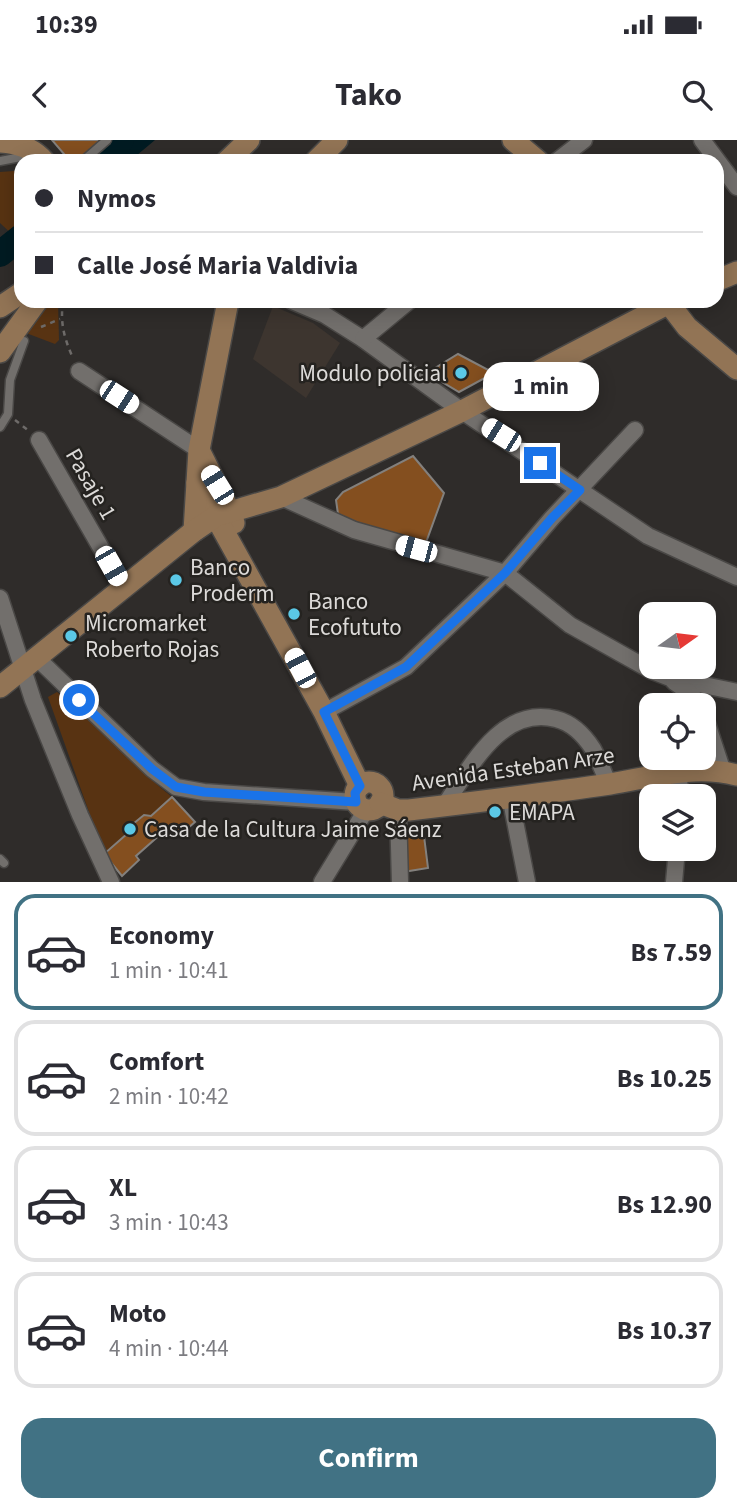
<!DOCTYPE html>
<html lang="en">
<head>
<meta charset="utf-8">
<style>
  :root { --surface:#fff; --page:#f7f7f7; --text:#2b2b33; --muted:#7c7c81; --line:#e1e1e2; --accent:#417284 }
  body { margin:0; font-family:"Source Sans 3",sans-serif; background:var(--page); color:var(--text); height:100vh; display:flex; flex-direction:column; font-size:26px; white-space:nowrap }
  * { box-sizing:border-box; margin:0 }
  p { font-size:23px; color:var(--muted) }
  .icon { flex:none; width:38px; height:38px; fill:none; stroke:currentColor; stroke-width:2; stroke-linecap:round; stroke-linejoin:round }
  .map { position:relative; height:742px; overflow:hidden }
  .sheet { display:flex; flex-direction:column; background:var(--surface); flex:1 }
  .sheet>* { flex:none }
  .hud { position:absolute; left:14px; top:14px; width:710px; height:154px; border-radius:21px; box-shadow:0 4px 18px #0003; display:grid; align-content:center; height:154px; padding:0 21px; background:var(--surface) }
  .needle { width:46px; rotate:76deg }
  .fabs { position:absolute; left:639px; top:462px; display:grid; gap:14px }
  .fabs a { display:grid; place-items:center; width:77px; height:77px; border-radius:14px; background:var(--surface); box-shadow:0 4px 18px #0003; font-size:35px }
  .end { position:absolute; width:32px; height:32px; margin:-16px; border:9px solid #1a73e8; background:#fff; box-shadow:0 0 0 4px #fff }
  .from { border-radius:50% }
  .bubble { position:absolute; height:49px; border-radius:21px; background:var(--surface); box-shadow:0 4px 18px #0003; font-size:23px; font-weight:700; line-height:49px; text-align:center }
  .car { position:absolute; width:21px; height:42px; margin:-21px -10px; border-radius:9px; box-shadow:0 0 5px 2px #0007; background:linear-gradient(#fff 24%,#345 0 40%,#fff 0 76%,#345 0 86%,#fff 0) }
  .hud b { display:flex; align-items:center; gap:24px; height:66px; font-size:26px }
  .hud b+b { border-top:2px solid var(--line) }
  .hud i { width:18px; height:18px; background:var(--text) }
  ul { padding:12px 0 0; list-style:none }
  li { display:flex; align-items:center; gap:21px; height:116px; margin:0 14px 10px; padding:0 7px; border:4px solid var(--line); border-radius:21px }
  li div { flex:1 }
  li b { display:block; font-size:26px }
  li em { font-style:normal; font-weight:700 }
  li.on { border-color:var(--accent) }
  li>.icon { width:63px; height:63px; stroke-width:1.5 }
  .action { display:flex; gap:14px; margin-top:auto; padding:14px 21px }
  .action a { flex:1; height:80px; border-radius:21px; background:var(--accent); color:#fff; font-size:28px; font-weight:700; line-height:80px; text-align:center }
  .status { display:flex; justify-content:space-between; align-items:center; height:49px; padding:0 35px; background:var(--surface); direction:ltr }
  .status svg { height:19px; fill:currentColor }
  header { display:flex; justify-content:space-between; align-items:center; height:91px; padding:0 21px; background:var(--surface); font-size:32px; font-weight:700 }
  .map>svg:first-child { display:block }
</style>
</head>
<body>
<div class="status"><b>10:39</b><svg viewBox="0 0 49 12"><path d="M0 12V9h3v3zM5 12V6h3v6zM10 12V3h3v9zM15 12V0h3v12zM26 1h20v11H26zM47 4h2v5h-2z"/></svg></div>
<header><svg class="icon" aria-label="back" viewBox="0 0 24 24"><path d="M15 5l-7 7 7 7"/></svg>Tako<svg class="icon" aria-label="search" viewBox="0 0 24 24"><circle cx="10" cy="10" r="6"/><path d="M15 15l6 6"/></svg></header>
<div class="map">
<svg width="737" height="742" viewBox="0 0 737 742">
  <rect width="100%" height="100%" fill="#2f2c2a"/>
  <!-- built -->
  <polygon fill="#3d352f" points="273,166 313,183 340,203 306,258 253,219"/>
  <!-- green -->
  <g fill="#583312">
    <polygon points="14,31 21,34 21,90 15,97 0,83 0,32"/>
    <polygon points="51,161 58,161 59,200 55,204 26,193"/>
    <path d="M57,552C99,583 131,625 172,657L151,676L144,675L128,687V693L104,714L48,557Z"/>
  </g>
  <!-- water -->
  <polygon fill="#001b22" points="121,0 155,0 130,21 97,21"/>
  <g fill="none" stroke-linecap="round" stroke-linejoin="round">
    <!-- river -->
    <g stroke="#001b22" stroke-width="26">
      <polyline points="97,21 121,0"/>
      <polyline points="0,114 21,97"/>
    </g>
  </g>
  <!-- building -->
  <g fill="#844f1f" stroke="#83807d" stroke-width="2">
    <polygon points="52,0 101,0 77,21 70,21"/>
    <polygon points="458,214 494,233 459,252 427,233"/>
    <polygon points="413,316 444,353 424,408 348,382 338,374 336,360 343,352"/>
    <polygon points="172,657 195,682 180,695 171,685 136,716 139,720 122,736 104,714 128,693 128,688 144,675 151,676"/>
    <polygon points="423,688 428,728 403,732 404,690"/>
  </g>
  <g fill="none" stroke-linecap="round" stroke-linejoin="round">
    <!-- lane casing -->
    <g stroke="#4a4846" stroke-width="11">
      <g id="lane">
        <polyline points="0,21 31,15"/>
        <polyline points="83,21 107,0"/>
        <polyline points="0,287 8,274 10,240 24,201"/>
        <polyline points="0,719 4,723"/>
      </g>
    </g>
    <!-- street casing -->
    <g stroke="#4a4846" stroke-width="19">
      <g id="street">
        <polyline points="702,0 737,47"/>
        <polyline points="557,21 584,0"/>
        <polyline points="292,161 325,175 363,199 462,271 648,396 737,437"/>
        <polyline points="363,199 409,161"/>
        <polyline points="79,231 199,310"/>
        <polyline points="39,300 124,448"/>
        <polyline points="281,357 354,390 505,433 570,485 652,531 670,538 737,552"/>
        <polyline points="0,458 33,560 80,675 111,742"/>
        <polyline points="37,518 152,629 176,647 204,652 356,662"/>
        <polyline points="674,542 690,553 700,565"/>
        <polyline points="324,572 406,527 505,433 552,378 635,290"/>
        <polyline points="704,574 723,632"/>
        <polyline points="678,632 681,656"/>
        <polyline points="510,656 527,742"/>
        <path d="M444,666C470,628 501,565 556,579C572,583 584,595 593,609C599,620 603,632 609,644"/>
        <polyline points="398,670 400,742"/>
        <polyline points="322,742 366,670"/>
        <polyline points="674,742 677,709"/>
      </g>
    </g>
    <!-- secondary casing -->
    <g stroke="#4a4846" stroke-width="24">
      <g id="secondary">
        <polyline points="513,0 538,21"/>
        <path d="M0,2C17,3 33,8 44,21"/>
        <polyline points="227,21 249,0"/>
        <polyline points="316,21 337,0"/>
        <polyline points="718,140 737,132"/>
        <polyline points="667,161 687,187 737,229"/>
        <polyline points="0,167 21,153"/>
        <polyline points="0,212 37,161"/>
        <polyline points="200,312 230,372 234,383"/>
        <polyline points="197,343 324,572 360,646"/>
        <polyline points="194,391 199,310 228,161"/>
        <polyline points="0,547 194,391 216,376 281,357 462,271 673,161"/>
        <circle cx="369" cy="656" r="14"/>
        <path d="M380,663L398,670H409C476,662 543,654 610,644C652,637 695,624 737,635"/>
      </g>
    </g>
    <!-- path -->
    <g stroke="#6e6b69" stroke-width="2.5" stroke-dasharray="5 5" stroke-linecap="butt">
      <path d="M63,161C60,183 64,198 73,218"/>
      <polyline points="41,187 60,179"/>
      <polyline points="15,280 29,291"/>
    </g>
    <!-- lane -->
    <use href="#lane" stroke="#726f6c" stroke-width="8"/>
    <!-- street -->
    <use href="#street" stroke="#726f6c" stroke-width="16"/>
    <!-- secondary -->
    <use href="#secondary" stroke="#927455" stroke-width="21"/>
  </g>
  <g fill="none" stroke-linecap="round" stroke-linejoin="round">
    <!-- route -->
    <polyline stroke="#1a73e8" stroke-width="9" points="79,560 152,629 176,647 204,652 356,662 355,653 360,646 324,572 406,527 505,433 552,378 580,350 540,323"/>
  </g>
  <!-- markers -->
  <g fill="#5bc8e6" stroke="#252320" stroke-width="2.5">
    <circle cx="461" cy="233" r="7"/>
    <circle cx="176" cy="440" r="7"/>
    <circle cx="294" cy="474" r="7"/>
    <circle cx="71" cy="496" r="7"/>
    <circle cx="495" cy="672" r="7"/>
    <circle cx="130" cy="689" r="7"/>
  </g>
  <g text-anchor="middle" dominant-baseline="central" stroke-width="5" stroke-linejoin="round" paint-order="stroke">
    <!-- poi labels -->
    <g font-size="23" fill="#dcdad8" stroke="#252320" text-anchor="start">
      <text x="447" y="233" text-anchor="end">Modulo policial</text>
      <text x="190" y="427">Banco<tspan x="190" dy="26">Proderm</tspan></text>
      <text x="308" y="461">Banco<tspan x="308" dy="26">Ecofututo</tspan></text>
      <text x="85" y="483">Micromarket<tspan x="85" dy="26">Roberto Rojas</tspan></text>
      <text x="509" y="672">EMAPA</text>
      <text x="144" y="689">Casa de la Cultura Jaime Sáenz</text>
    </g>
    <!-- street labels -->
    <g font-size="23" fill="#dcdad8" stroke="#252320">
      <text transform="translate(91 344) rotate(60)">Pasaje 1</text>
      <text transform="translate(513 629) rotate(-8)">Avenida Esteban Arze</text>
    </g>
  </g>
</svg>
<div class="fabs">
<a><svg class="needle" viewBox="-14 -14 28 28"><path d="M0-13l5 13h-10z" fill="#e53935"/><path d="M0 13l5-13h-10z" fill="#7c7c81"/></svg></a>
<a><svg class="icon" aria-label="locate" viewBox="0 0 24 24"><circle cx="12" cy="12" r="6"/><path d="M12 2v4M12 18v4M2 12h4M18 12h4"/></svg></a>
<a><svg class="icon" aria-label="layers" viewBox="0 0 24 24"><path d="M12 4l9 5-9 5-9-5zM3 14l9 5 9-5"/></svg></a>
</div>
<i class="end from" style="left:79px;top:560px"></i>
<i class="end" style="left:540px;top:323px"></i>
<div class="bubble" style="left:483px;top:222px;width:116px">1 min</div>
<i class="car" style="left:119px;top:257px;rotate:123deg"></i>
<i class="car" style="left:501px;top:295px;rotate:302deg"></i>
<i class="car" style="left:217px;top:345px;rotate:328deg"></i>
<i class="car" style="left:416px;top:409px;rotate:285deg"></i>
<i class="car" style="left:111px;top:426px;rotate:150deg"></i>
<i class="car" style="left:300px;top:528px;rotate:332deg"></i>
<div class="hud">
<b><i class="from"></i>Nymos</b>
<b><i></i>Calle José Maria Valdivia</b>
</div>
</div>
<section class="sheet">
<ul>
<li class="on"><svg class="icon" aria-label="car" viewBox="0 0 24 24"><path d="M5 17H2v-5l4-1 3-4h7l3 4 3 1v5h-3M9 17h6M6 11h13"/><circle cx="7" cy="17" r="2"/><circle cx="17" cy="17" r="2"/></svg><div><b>Economy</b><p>1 min · 10:41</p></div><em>Bs 7.59</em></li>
<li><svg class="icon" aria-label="car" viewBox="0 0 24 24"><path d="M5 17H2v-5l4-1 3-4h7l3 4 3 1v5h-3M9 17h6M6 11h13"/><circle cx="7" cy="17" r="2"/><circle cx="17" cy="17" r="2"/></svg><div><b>Comfort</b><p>2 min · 10:42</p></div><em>Bs 10.25</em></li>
<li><svg class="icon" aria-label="car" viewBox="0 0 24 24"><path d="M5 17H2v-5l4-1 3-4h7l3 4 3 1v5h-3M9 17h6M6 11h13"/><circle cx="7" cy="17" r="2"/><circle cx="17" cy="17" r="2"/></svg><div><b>XL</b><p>3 min · 10:43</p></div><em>Bs 12.90</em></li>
<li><svg class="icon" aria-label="car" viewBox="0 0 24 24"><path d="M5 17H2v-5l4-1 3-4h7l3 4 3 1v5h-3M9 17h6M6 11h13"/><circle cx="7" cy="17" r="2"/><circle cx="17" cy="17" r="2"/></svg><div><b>Moto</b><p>4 min · 10:44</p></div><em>Bs 10.37</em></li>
</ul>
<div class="action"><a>Confirm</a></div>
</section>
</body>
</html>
